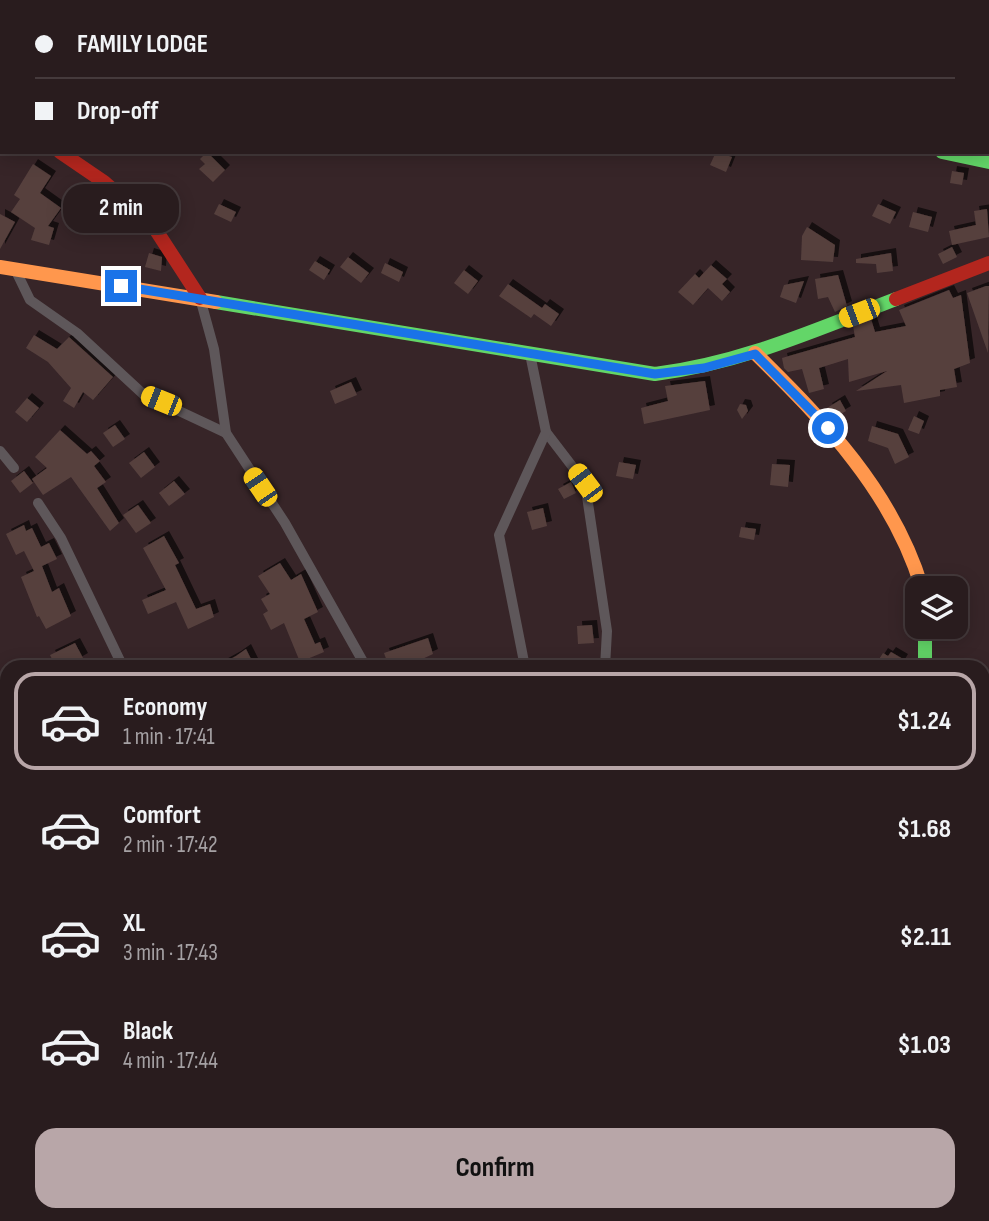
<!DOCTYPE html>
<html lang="en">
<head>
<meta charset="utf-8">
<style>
  :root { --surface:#291c1e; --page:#312527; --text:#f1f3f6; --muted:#a5a1a4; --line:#453a3c; --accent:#b8a6a8 }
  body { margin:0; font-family:"Sofia Sans Condensed",sans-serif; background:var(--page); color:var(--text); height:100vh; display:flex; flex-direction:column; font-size:26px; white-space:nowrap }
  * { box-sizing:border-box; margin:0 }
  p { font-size:23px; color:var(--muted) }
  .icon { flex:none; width:38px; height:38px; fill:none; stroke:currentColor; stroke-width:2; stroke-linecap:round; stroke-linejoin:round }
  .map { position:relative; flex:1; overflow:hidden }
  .details { position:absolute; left:0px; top:660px; width:990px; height:562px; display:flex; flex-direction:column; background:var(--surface); border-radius:21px 21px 0 0; box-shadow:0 4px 18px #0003,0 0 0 2px var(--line) }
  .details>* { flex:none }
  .top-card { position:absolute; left:0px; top:0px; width:990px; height:154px; box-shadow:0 4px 18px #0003,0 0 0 2px var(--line); display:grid; align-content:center; height:154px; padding:0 35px; background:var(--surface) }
  .tools { position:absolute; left:905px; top:576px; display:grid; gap:14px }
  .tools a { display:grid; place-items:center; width:63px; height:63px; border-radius:14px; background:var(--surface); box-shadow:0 4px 18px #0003,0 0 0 2px var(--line); font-size:35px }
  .end { position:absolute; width:32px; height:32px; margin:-16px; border:9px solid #1a73e8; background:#fff; box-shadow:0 0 0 4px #fff }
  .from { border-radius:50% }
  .bubble { position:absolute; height:49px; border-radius:21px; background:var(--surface); box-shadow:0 4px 18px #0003,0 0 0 2px var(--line); font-size:23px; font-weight:700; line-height:49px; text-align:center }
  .car { position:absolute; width:21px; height:42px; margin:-21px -10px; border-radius:9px; box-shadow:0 0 5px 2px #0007; background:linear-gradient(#f5c518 24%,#345 0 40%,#f5c518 0 76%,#345 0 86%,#f5c518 0) }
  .top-card b { display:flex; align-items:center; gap:24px; height:66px; font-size:26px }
  .top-card b+b { border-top:2px solid var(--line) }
  .top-card i { width:18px; height:18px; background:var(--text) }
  ul { padding:12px 0 0; list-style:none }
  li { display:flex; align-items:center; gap:21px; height:98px; margin:0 14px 10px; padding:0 21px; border:4px solid transparent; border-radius:21px }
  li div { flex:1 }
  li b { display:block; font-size:26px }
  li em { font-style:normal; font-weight:700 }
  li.selected { border-color:var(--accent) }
  li>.icon { width:63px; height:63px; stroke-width:1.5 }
  .button { display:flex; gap:14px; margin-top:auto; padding:14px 35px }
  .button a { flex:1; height:80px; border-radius:21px; background:var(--accent); color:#111; font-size:28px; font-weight:700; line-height:80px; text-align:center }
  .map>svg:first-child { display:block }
</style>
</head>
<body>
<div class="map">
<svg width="989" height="1221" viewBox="0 0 989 1221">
  <defs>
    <filter id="shadow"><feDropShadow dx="5" dy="-5" stdDeviation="0" flood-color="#0009"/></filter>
  </defs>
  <rect width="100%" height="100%" fill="#372528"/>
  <!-- building -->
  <g fill="#56403e" filter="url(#shadow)">
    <polygon points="207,152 225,170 213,182 199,169 205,164 200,159"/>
    <polygon points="716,152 732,157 726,172 710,165"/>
    <polygon points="33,164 51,176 40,193 61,208 48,226 54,228 49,245 31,240 35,228 11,212 20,199 14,195"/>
    <polygon points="952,171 964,173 962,185 950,183"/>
    <polygon points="153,197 168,207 160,218 147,206"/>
    <polygon points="219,204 236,212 231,222 214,214"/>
    <polygon points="878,204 896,212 890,224 872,216"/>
    <polygon points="987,209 989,237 952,245 949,231 976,225 974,211"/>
    <polygon points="84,210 100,219 91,235 75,226"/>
    <polygon points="913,212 932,217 928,232 909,227"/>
    <polygon points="0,214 15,222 0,249"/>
    <polygon points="807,227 835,245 833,262 801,260 802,236"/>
    <polygon points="952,247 957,257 943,264 938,254"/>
    <polygon points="149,253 162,257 161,271 145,267"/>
    <polygon points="891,253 893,271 877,273 876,264 856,263 856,259"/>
    <polygon points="348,257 369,273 361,283 340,267"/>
    <polygon points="315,261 330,270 324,280 309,270"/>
    <polygon points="385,263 403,272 399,282 381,273"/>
    <polygon points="711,265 727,279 722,284 730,292 722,301 708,288 693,305 678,292 695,274 699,278"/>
    <polygon points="464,270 478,281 468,294 454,283"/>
    <polygon points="838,275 847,306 835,312 828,297 818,299 815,279"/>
    <polygon points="804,281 796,303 780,297 784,285"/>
    <polygon points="508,284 542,308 545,304 559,314 551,326 534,314 531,318 499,296"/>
    <polygon points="986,286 989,286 988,353 967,293"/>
    <polygon points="949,290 953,298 961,295 970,363 954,369 957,387 940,390 940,396 904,403 901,385 856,391 887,371 849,382 848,359 819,368 824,389 809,393 802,369 788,372 784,368 782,358 855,337 853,326 871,319 875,332 906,326 899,310"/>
    <polygon points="34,335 57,349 69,337 113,377 93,400 83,392 74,408 63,401 71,388 48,362 26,348"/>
    <polygon points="705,381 710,410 644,424 641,408 668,401 665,386"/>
    <polygon points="351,382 357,395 335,404 330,391"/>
    <polygon points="27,398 39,408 27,422 15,412"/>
    <polygon points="840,400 846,411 834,418 827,408"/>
    <polygon points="740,404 746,405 748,411 742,419 737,410"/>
    <polygon points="914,416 924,421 919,434 908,430"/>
    <polygon points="115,425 125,439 113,447 103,433"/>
    <polygon points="872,426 898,434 909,457 895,464 888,448 868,441"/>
    <polygon points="60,430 87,454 91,451 100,461 94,466 106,482 97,488 119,523 110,531 71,477 43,495 32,479 47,468 35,457"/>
    <polygon points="144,452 155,467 141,478 129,463"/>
    <polygon points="619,462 636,465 633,479 616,476"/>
    <polygon points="772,464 790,465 788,487 770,485"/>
    <polygon points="24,471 33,483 20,493 11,481"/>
    <polygon points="174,481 185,494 169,506 159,493"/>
    <polygon points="571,482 576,493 564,499 558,489"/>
    <polygon points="138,505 151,523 136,533 123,515"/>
    <polygon points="543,508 547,526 532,530 527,512"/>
    <polygon points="24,525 26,531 32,528 41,547 49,543 57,559 42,566 52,592 59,588 71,616 46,629 39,616 37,617 21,577 34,571 24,551 16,555 6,534"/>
    <polygon points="741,527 756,529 754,540 739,537"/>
    <polygon points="164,536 179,563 175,565 196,609 210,604 214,617 188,629 176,602 148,614 142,600 166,590 143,548"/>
    <polygon points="280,563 291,580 301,574 318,612 304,619 315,644 320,642 324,652 300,662 284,623 271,630 263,614 268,611 261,599 270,594 258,576"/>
    <polygon points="592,625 594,643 578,644 577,626"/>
    <polygon points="428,638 433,654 405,667 389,667 384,653"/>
    <polygon points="75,643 83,658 76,662 78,667 56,667 50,655"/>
    <polygon points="246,649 255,667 216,667 236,656"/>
    <polygon points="891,652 903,659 900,664 904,667 874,667 883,653 888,656"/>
  </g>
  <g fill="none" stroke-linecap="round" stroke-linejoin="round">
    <!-- street -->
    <g stroke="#5e575a" stroke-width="10">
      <polyline points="15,269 30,300 77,333 143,394 226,433"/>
      <polyline points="200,298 214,349 226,433 285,523 366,667"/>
      <polyline points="546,432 585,483 607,631 605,667"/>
      <polyline points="0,451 14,468"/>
      <polyline points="38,503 61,538 123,667"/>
      <polyline points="525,667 499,535 546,432 530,354"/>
      <polyline points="0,805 7,819"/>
      <polyline points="0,986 7,983"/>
      <polyline points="194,1214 197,1221"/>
      <polyline points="534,1214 537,1221"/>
      <polyline points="845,1214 847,1221"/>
    </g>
    <!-- fast -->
    <g stroke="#63d668" stroke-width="14">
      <polyline points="564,0 567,2"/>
      <polyline points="942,152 989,162"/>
      <path d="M216,302L655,374C742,363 815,330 896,299"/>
      <polyline points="925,626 925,667"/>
      <polyline points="984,755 989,758"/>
    </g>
    <!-- slow -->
    <g stroke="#ff974d" stroke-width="14">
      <polyline points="0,267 216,302"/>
      <path d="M755,353C825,422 893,492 922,588"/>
    </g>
    <!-- jam -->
    <g stroke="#b3261e" stroke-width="14">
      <polyline points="0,112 2,113"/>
      <polyline points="60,152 104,182 152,224 200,298"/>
      <polyline points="896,299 989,263"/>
    </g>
  </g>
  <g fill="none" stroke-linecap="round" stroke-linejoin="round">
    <!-- route -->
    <polyline stroke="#1a73e8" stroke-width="9" points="121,286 655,374 704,368 755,354 828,428"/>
  </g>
</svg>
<div class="tools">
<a><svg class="icon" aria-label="layers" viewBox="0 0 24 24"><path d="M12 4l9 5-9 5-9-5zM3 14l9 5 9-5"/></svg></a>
</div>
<i class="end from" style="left:828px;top:428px"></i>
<i class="end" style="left:121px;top:286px"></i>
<div class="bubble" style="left:63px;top:184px;width:116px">2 min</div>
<i class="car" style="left:859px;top:313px;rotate:249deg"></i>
<i class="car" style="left:161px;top:401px;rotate:292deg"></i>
<i class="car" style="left:585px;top:483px;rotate:323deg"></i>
<i class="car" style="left:260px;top:487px;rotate:326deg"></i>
<div class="top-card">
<b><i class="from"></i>FAMILY LODGE</b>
<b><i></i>Drop-off</b>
</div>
<section class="details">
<ul>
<li class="selected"><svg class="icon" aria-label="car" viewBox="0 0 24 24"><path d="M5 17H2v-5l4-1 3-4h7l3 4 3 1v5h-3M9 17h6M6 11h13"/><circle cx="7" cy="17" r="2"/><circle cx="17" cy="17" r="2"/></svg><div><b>Economy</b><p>1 min · 17:41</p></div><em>$1.24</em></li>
<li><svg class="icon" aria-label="car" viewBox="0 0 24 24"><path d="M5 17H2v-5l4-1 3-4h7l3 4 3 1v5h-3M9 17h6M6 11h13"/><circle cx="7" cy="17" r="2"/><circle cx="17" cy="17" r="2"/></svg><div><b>Comfort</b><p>2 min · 17:42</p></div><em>$1.68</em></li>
<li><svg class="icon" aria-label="car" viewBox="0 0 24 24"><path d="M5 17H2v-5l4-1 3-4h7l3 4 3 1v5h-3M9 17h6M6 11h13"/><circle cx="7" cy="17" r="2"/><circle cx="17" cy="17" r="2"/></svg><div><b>XL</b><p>3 min · 17:43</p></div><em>$2.11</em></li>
<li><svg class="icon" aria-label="car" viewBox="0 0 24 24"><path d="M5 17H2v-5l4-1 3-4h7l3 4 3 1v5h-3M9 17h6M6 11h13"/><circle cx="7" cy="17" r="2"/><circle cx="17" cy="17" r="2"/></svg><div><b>Black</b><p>4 min · 17:44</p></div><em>$1.03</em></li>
</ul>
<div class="button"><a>Confirm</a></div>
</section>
</div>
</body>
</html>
